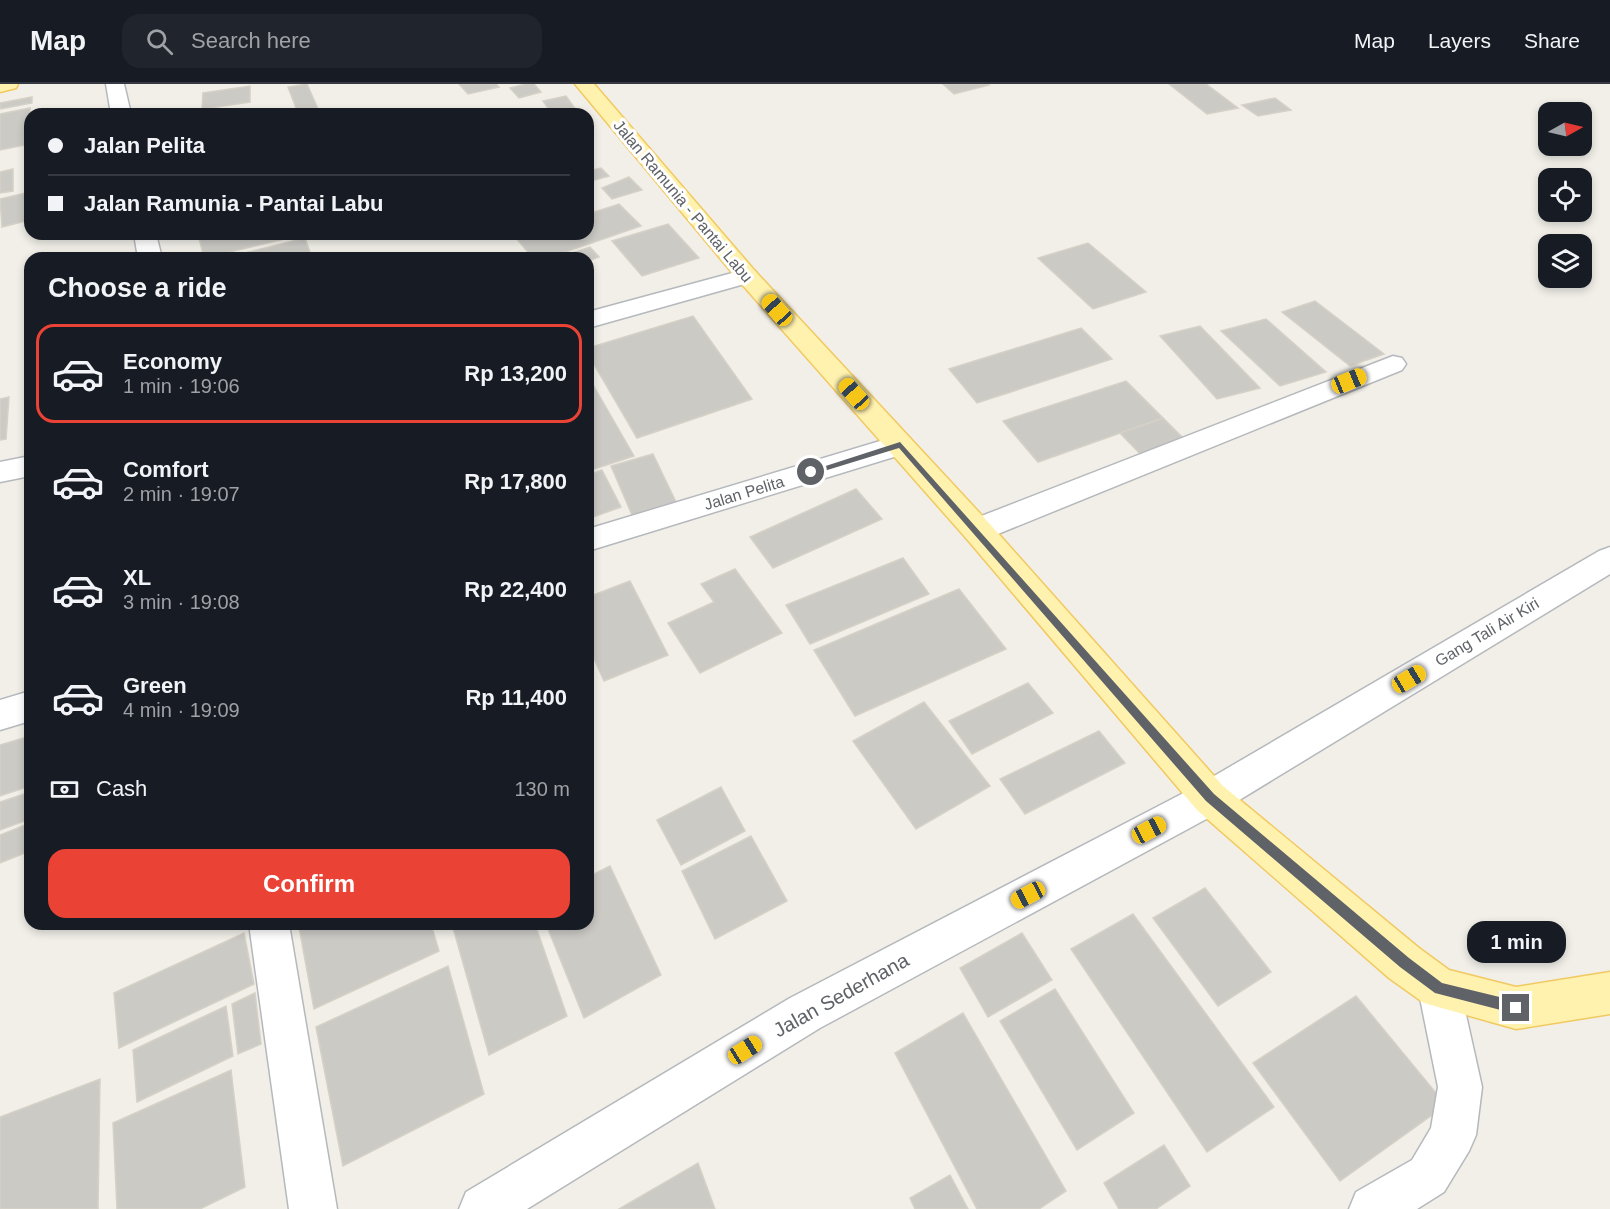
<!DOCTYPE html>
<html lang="en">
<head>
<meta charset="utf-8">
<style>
  :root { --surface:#171b24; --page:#20242c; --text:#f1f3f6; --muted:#9ea1a6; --line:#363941; --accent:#ea4335 }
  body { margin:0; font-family:Helvetica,sans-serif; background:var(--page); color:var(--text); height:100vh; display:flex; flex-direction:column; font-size:22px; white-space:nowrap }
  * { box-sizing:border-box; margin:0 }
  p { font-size:20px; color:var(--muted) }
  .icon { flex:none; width:33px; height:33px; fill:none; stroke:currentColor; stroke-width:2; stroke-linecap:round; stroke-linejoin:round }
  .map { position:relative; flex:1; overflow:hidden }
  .drawer { position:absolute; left:24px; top:168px; width:570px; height:678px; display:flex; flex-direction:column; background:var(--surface); border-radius:18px; box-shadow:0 3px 9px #0003 }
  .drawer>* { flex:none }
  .top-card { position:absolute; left:24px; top:24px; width:570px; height:132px; border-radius:18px; box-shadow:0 3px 9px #0003; display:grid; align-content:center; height:132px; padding:0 24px; background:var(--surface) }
  .needle { width:39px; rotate:82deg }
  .fabs { position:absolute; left:1538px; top:18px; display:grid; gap:12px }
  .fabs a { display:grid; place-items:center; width:54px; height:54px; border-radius:12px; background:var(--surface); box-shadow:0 3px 9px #0003; font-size:30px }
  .end { position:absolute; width:27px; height:27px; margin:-14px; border:8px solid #5f6368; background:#fff; box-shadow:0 0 0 3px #fff }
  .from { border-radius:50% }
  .bubble { position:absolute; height:42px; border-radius:18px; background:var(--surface); box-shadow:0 3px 9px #0003; font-size:20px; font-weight:800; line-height:42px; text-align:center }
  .car { position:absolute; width:18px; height:36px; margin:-18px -9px; border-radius:8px; box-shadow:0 0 4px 2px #0007; background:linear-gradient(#f5c518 24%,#345 0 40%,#f5c518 0 76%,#345 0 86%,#f5c518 0) }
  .top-card b { display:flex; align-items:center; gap:21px; height:57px; font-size:22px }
  .top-card b+b { border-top:2px solid var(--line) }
  .top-card i { width:15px; height:15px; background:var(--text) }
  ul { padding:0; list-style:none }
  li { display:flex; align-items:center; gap:18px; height:99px; margin:0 12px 9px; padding:0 12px; border:3px solid transparent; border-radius:18px }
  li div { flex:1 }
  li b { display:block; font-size:22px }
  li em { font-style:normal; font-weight:800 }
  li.on { border-color:var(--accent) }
  li>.icon { width:54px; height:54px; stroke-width:1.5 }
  h2 { padding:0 24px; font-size:27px; line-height:72px }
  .pay { display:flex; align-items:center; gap:15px; height:66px; padding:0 24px; font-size:22px }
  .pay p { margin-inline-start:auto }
  .primary-button { display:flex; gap:12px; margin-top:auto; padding:12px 24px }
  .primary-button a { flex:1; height:69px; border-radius:18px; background:var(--accent); color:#fff; font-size:24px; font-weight:800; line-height:69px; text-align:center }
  header { display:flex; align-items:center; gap:36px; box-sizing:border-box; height:84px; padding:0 30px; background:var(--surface); border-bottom:2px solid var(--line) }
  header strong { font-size:28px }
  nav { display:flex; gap:33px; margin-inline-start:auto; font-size:21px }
  .search { width:420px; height:54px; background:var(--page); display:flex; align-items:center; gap:15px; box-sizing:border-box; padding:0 21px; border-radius:18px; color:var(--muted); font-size:22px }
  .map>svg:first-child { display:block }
</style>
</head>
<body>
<header>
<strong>Map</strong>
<div class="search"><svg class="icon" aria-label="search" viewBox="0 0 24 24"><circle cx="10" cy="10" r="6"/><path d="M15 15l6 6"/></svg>Search here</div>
<nav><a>Map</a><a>Layers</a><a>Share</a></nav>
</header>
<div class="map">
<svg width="1610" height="1125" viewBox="0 0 1610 1125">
  <rect width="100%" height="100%" fill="#f1efe8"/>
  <!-- building -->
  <g fill="#cccac5" stroke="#d6d1c6" stroke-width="1.5">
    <polygon points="307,0 318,25 298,29 288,3"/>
    <polygon points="459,0 496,0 499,3 468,10"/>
    <polygon points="526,0 534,0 541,8 519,14 510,4"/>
    <polygon points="943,0 987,0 989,1 954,10"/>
    <polygon points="1169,0 1206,0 1238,24 1207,30"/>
    <polygon points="250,2 250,18 202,25 203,9"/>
    <polygon points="566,12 576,26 552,30 543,17"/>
    <polygon points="32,13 32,19 0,25 0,19"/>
    <polygon points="1275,14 1291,26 1258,32 1242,21"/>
    <polygon points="30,24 30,60 0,66 0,30"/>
    <polygon points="601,84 609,92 591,97 588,93 588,87"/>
    <polygon points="13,85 13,107 0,109 0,88"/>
    <polygon points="629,93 642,106 612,115 602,104"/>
    <polygon points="30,108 30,136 2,143 0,115"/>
    <polygon points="619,120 641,142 548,174 533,174 516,154 528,150 588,150 588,130"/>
    <polygon points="668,140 699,174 642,192 612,157"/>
    <polygon points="198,150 292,150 293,153 204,174"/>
    <polygon points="305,154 312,174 225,174"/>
    <polygon points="1088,159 1146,208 1093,225 1038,174"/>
    <polygon points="590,163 599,173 588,177 588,174 557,174"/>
    <polygon points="1315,217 1384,270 1350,282 1282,228"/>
    <polygon points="693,232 752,315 637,354 588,270 588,264"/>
    <polygon points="1266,235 1326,288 1280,302 1221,247"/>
    <polygon points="1200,242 1260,304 1217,315 1160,252"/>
    <polygon points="1081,244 1112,275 977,319 949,285"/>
    <polygon points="588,292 634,372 588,387"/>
    <polygon points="1126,297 1163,334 1038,378 1003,337"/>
    <polygon points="9,313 6,355 0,356 0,315"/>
    <polygon points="1163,334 1189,360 1146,376 1120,349"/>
    <polygon points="653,370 676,418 632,431 611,382"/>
    <polygon points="602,386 621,423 588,435 588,391"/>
    <polygon points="856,405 882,435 773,484 750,453"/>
    <polygon points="903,474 929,510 810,560 786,521"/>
    <polygon points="735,485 782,549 700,589 668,539 714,518 701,500"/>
    <polygon points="630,497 668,571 604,597 588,561 588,513"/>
    <polygon points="959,505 1006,565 855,632 814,566"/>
    <polygon points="1028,599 1053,629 972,670 949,637"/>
    <polygon points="924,618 990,702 916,745 853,657"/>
    <polygon points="1099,647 1125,679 1025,730 1000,695"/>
    <polygon points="30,652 30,702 0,712 0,661"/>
    <polygon points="721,703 745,747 681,781 657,736"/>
    <polygon points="30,708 30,735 0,746 0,718"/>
    <polygon points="30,739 30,767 0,779 0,751"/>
    <polygon points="751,752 787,817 715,855 682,787"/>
    <polygon points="610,782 661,891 584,934 546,840 588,840 588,793"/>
    <polygon points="1205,804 1271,888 1218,922 1153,834"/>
    <polygon points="1133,830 1274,1023 1207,1068 1071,865"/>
    <polygon points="307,840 431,840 439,867 314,925 299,843"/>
    <polygon points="452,840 535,840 567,932 489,971"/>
    <polygon points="244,849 254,900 119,964 114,909"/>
    <polygon points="1022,849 1052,896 988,933 960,884"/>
    <polygon points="448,882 484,1010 343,1082 316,943"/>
    <polygon points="1055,905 1134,1029 1077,1066 1000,937"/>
    <polygon points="255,909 261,960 238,970 232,920"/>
    <polygon points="1356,912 1446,1021 1340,1097 1253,979"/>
    <polygon points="226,922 233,972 137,1018 133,966"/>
    <polygon points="963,929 1066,1107 1039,1125 977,1125 895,969"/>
    <polygon points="231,986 245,1103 200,1125 117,1125 113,1039"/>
    <polygon points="100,995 98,1125 0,1125 0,1033"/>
    <polygon points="1164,1061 1190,1102 1156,1125 1119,1125 1104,1099"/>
    <polygon points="698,1079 715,1125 619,1125"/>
    <polygon points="950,1091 968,1125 915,1125 910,1114"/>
  </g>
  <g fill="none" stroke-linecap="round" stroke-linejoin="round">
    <!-- minor casing -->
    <g stroke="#b5b8bc" stroke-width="3">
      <g id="minor">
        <polygon points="106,0 124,0 131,30 111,30"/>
        <polygon points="134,150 156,150 162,174 138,174"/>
        <polygon points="747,185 755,187 759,192 755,197 588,244 588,228"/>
        <polygon points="1393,272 1402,274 1406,280 1402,286 988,454 977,457 966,454 962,446 966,438"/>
        <polygon points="900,351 910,354 914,361 910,368 588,467 588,445"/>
        <polygon points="30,372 30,392 0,398 0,378"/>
        <polygon points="1610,463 1610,490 1223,726 820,944 527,1125 459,1125 466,1108 790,914 1197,702 1599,467"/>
        <polygon points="30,607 30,637 0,646 0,616"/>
        <polygon points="249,840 289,840 337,1125 289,1125"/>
        <polygon points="1439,883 1454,889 1460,904 1482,1003 1476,1051 1469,1067 1444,1108 1417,1125 1349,1125 1356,1108 1412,1076 1431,1044 1438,1003 1418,904 1424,889"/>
      </g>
    </g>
    <!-- major casing -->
    <g stroke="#f2c960" stroke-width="3">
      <g id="major">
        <polygon points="0,0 18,0 16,4 0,8"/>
        <polygon points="575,0 594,0 755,187 988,438 1223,702 1419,864 1449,886 1516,903 1610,888 1610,930 1516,945 1424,919 1389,894 1197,726 966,454 739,197"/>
      </g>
    </g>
    <!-- minor -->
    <use href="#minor" fill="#fff" fill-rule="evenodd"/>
    <!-- major -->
    <use href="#major" fill="#fff2af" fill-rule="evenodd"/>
  </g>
  <!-- route -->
  <polygon fill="#5f6368" points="900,358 1214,710 1409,874 1442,899 1516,917 1520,919 1522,924 1520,928 1516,930 1435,909 1400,883 1206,717 899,364 811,391 807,388"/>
  <g text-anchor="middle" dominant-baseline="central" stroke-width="6" stroke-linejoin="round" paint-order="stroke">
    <!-- street labels -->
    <g font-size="16" fill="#5f6368" stroke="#fff">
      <text transform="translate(683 117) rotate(50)">Jalan Ramunia - Pantai Labu</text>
      <text transform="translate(744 409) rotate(-17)">Jalan Pelita</text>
      <text transform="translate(1487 548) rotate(-31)">Gang Tali Air Kiri</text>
    </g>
    <!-- near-street labels -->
    <g font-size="20" fill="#5f6368" stroke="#fff">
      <text transform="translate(841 911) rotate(-29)">Jalan Sederhana</text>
    </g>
  </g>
</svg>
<div class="fabs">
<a><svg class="needle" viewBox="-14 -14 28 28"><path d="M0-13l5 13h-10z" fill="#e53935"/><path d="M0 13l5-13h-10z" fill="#9ea1a6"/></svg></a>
<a><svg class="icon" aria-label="locate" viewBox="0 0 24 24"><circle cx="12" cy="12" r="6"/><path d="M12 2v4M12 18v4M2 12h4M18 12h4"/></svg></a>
<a><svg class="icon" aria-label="layers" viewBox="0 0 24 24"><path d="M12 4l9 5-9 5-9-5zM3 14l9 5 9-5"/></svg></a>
</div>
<i class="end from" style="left:811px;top:388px"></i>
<i class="end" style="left:1516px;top:924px"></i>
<div class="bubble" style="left:1467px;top:837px;width:99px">1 min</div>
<i class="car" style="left:777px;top:226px;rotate:318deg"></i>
<i class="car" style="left:1349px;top:297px;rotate:68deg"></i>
<i class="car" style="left:854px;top:310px;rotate:318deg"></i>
<i class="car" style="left:1409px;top:595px;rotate:59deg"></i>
<i class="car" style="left:1149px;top:746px;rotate:62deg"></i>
<i class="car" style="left:1028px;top:811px;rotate:242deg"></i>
<i class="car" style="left:745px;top:966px;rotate:58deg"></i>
<div class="top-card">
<b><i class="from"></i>Jalan Pelita</b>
<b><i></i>Jalan Ramunia - Pantai Labu</b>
</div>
<section class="drawer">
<h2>Choose a ride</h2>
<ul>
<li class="on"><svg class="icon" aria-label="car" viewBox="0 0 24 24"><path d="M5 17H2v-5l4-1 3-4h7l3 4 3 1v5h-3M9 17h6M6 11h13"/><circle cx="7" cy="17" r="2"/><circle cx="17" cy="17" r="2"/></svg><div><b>Economy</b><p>1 min · 19:06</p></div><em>Rp 13,200</em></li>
<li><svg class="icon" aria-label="car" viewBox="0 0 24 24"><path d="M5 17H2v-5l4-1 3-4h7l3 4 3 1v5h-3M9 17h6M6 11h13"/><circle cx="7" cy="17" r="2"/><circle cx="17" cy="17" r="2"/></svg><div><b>Comfort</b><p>2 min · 19:07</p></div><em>Rp 17,800</em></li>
<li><svg class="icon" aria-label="car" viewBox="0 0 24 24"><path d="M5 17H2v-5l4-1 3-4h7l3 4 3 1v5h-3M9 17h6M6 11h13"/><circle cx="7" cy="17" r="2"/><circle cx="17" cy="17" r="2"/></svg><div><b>XL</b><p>3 min · 19:08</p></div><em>Rp 22,400</em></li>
<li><svg class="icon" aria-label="car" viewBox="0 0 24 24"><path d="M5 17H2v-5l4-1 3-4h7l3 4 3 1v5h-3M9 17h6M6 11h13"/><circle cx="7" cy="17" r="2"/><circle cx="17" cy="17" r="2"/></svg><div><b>Green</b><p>4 min · 19:09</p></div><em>Rp 11,400</em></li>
</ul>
<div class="pay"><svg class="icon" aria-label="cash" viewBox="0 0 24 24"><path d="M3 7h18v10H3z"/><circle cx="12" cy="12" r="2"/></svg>Cash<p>130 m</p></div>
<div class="primary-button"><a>Confirm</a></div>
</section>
</div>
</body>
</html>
